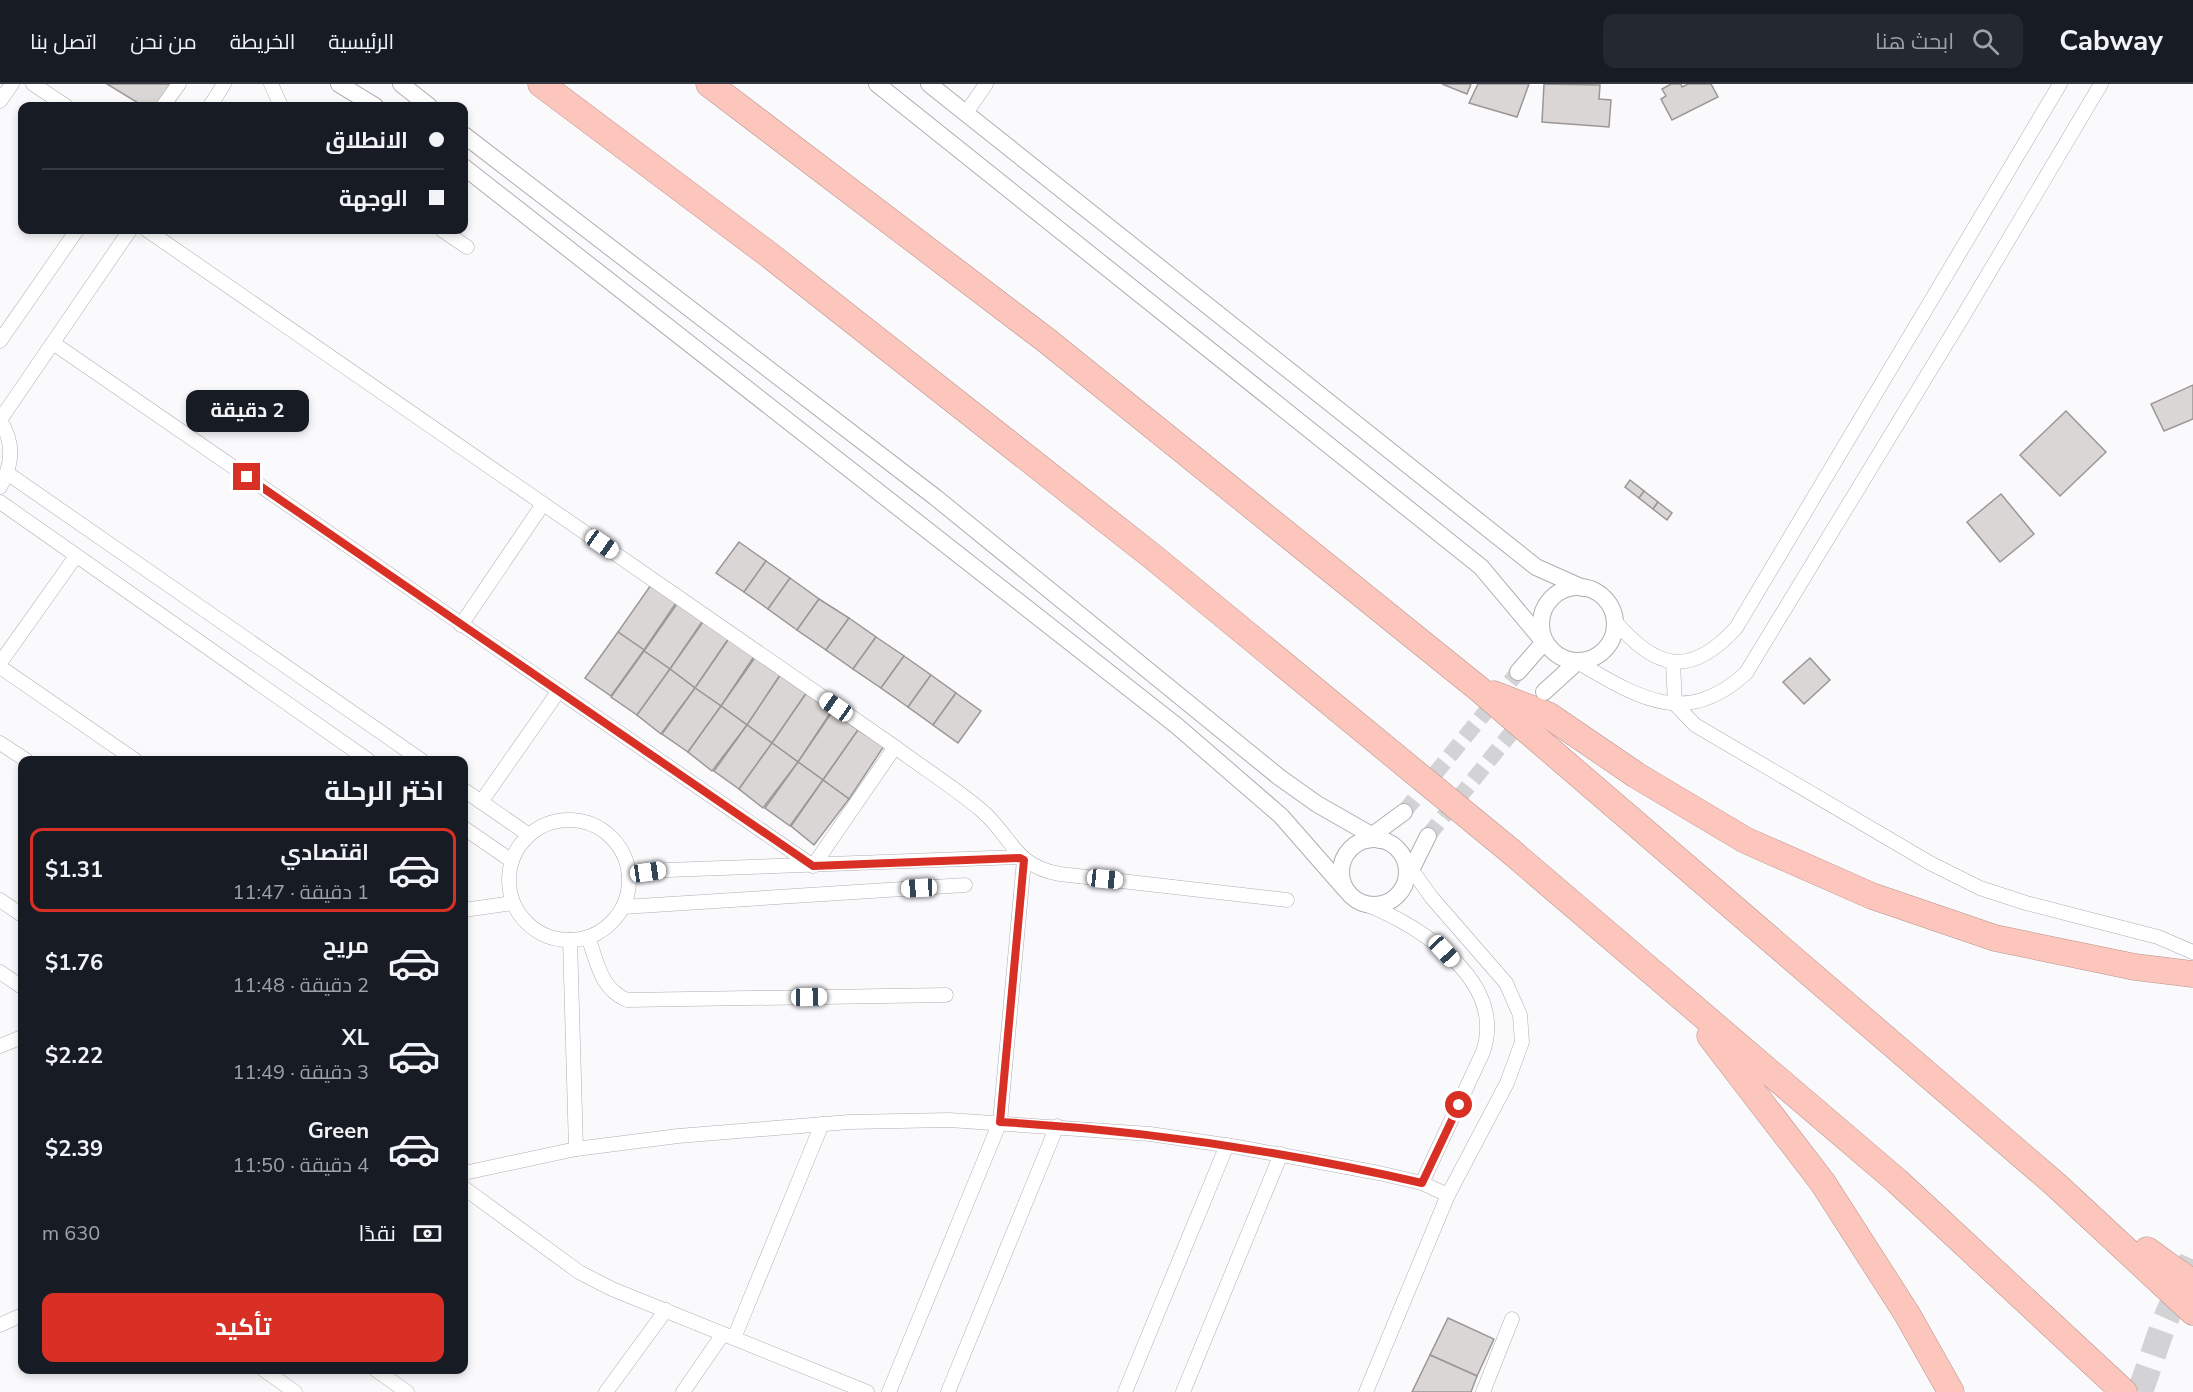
<!DOCTYPE html>
<html lang="ar">
<head>
<meta charset="utf-8">
<style>
  :root { --surface:#171b24; --page:#242831; --text:#f1f3f6; --muted:#9ea1a6; --line:#363941; --accent:#d93025 }
  body { margin:0; font-family:"Nunito Sans",Cairo,sans-serif; background:var(--page); color:var(--text); direction:rtl; height:100vh; display:flex; flex-direction:column; font-size:22px; white-space:nowrap }
  * { box-sizing:border-box; margin:0 }
  p { font-size:20px; color:var(--muted) }
  .icon { flex:none; width:33px; height:33px; fill:none; stroke:currentColor; stroke-width:2; stroke-linecap:round; stroke-linejoin:round }
  .map { position:relative; flex:1; overflow:hidden; direction:ltr }
  .sheet { position:absolute; left:18px; top:672px; width:450px; height:618px; display:flex; flex-direction:column; background:var(--surface); border-radius:12px; box-shadow:0 3px 9px #0003; direction:rtl }
  .sheet>* { flex:none }
  .hud { position:absolute; left:18px; top:18px; width:450px; height:132px; border-radius:12px; box-shadow:0 3px 9px #0003; direction:rtl; display:grid; align-content:center; height:132px; padding:0 24px; background:var(--surface) }
  .end { position:absolute; width:27px; height:27px; margin:-14px; border:8px solid #d93025; background:#fff; box-shadow:0 0 0 3px #fff }
  .from { border-radius:50% }
  .bubble { position:absolute; height:42px; border-radius:12px; background:var(--surface); box-shadow:0 3px 9px #0003; font-size:20px; font-weight:700; line-height:42px; text-align:center; direction:rtl }
  .car { position:absolute; width:18px; height:36px; margin:-18px -9px; border-radius:8px; box-shadow:0 0 4px 2px #0007; background:linear-gradient(#fff 24%,#345 0 40%,#fff 0 76%,#345 0 86%,#fff 0) }
  .hud b { display:flex; align-items:center; gap:21px; height:57px; font-size:22px }
  .hud b+b { border-top:2px solid var(--line) }
  .hud i { width:15px; height:15px; background:var(--text) }
  ul { padding:0; list-style:none }
  li { display:flex; align-items:center; gap:18px; height:84px; margin:0 12px 9px; padding:0 12px; border:3px solid transparent; border-radius:12px }
  li div { flex:1 }
  li b { display:block; font-size:22px }
  li em { font-style:normal; font-weight:700 }
  li.active { border-color:var(--accent) }
  li>.icon { width:54px; height:54px; stroke-width:1.5 }
  h2 { padding:0 24px; font-size:27px; line-height:72px }
  .pay { display:flex; align-items:center; gap:15px; height:66px; padding:0 24px; font-size:22px }
  .pay p { margin-inline-start:auto }
  .button { display:flex; gap:12px; margin-top:auto; padding:12px 24px }
  .button a { flex:1; height:69px; border-radius:12px; background:var(--accent); color:#fff; font-size:24px; font-weight:700; line-height:69px; text-align:center }
  header { display:flex; align-items:center; gap:36px; box-sizing:border-box; height:84px; padding:0 30px; background:var(--surface); border-bottom:2px solid var(--line) }
  header strong { font-size:28px }
  nav { display:flex; gap:33px; margin-inline-start:auto; font-size:21px }
  .search { width:420px; height:54px; background:var(--page); display:flex; align-items:center; gap:15px; box-sizing:border-box; padding:0 21px; border-radius:12px; color:var(--muted); font-size:22px }
  .map>svg:first-child { display:block }
</style>
</head>
<body>
<header>
<strong>Cabway</strong>
<div class="search"><svg class="icon" aria-label="search" viewBox="0 0 24 24"><circle cx="10" cy="10" r="6"/><path d="M15 15l6 6"/></svg>ابحث هنا</div>
<nav><a>الرئيسية</a><a>الخريطة</a><a>من نحن</a><a>اتصل بنا</a></nav>
</header>
<div class="map">
<svg width="2193" height="1308" viewBox="0 0 2193 1308">
  <rect width="100%" height="100%" fill="#faf9fc"/>
  <!-- building -->
  <g fill="#dad6d5" stroke="#9b9796" stroke-width="1.5">
    <polygon points="107,0 175,0 161,22 143,22"/>
    <polygon points="1442,0 1471,0 1467,10"/>
    <polygon points="1478,0 1529,0 1517,33 1469,19"/>
    <polygon points="1544,0 1600,1 1599,15 1611,16 1609,43 1542,38"/>
    <polygon points="1671,0 1681,0 1682,3 1688,0 1711,0 1718,13 1672,36 1661,15 1666,12 1662,5"/>
    <polygon points="2193,301 2193,335 2164,347 2151,320"/>
    <polygon points="2066,327 2106,368 2060,412 2020,371"/>
    <polygon points="1630,396 1644,407 1639,414 1625,403"/>
    <polygon points="1644,407 1658,418 1653,425 1639,414"/>
    <polygon points="2001,410 2034,450 2000,478 1967,438"/>
    <polygon points="1658,418 1672,429 1667,436 1653,425"/>
    <polygon points="739,458 766,477 744,508 716,489"/>
    <polygon points="766,477 790,494 768,525 744,508"/>
    <polygon points="790,494 819,515 797,546 768,525"/>
    <polygon points="653,498 678,516 644,566 618,548"/>
    <polygon points="819,515 849,534 826,566 797,546"/>
    <polygon points="679,517 704,535 670,585 644,567"/>
    <polygon points="849,534 876,553 853,585 826,566"/>
    <polygon points="705,535 731,551 695,604 670,585"/>
    <polygon points="618,548 644,566 611,612 585,594"/>
    <polygon points="730,553 755,571 721,622 695,604"/>
    <polygon points="876,553 904,572 881,604 853,585"/>
    <polygon points="644,567 670,585 637,631 611,613"/>
    <polygon points="756,572 782,588 747,641 721,622"/>
    <polygon points="904,572 931,591 908,623 881,604"/>
    <polygon points="1810,574 1830,596 1804,620 1783,598"/>
    <polygon points="670,585 695,604 661,650 637,631"/>
    <polygon points="781,590 807,608 772,659 747,641"/>
    <polygon points="931,591 956,609 933,641 908,623"/>
    <polygon points="695,604 721,622 688,668 662,650"/>
    <polygon points="807,608 833,625 798,678 772,659"/>
    <polygon points="956,609 981,627 958,659 933,641"/>
    <polygon points="721,622 747,641 712,687 688,668"/>
    <polygon points="832,628 858,646 823,696 798,678"/>
    <polygon points="747,641 772,659 739,705 714,687"/>
    <polygon points="858,646 884,662 849,715 823,696"/>
    <polygon points="772,659 798,678 763,724 739,705"/>
    <polygon points="798,678 823,696 790,742 765,724"/>
    <polygon points="823,696 849,715 814,761 791,742"/>
    <polygon points="1448,1234 1494,1255 1477,1292 1430,1271"/>
    <polygon points="1430,1271 1477,1292 1471,1308 1412,1308"/>
  </g>
  <g fill="none" stroke-linecap="round" stroke-linejoin="round">
    <!-- tertiary-tunnel -->
    <g stroke="#d3d2d4" stroke-width="16" stroke-dasharray="16 8" stroke-linecap="butt">
      <polyline points="1404,728 1518,588"/>
      <polyline points="1428,752 1524,633"/>
    </g>
    <!-- motorway-tunnel -->
    <polyline stroke="#d3d2d4" stroke-width="26" stroke-dasharray="26 13" stroke-linecap="butt" points="2140,1308 2164,1239 2193,1173"/>
    <!-- minor casing -->
    <g stroke="#afaeb1" stroke-width="15">
      <g id="minor">
        <polyline points="33,0 66,22"/>
        <polyline points="271,0 281,22"/>
        <polyline points="0,17 12,0"/>
        <polyline points="163,22 179,0"/>
        <polyline points="210,22 224,0"/>
        <polyline points="966,29 986,0"/>
        <path d="M147,146L895,663C923,684 954,703 981,726C1012,752 1013,782 1060,790L1287,816"/>
        <polyline points="442,146 467,163"/>
        <polyline points="0,257 77,146"/>
        <polyline points="53,259 813,782 895,663"/>
        <polyline points="0,336 130,146"/>
        <path d="M0,336C14,358 13,381 0,403"/>
        <polyline points="7,389 421,676"/>
        <polyline points="0,418 368,676"/>
        <path d="M1614,536C1655,585 1689,595 1736,544L2060,0"/>
        <polyline points="461,541 543,420"/>
        <path d="M1577,578C1638,613 1685,645 1746,589L1965,229L2101,0"/>
        <polyline points="0,579 76,472"/>
        <polyline points="1673,579 1675,620 1695,641 1930,779 1980,804 2026,819 2158,853 2193,868"/>
        <polyline points="0,583 135,676"/>
        <polyline points="0,659 26,676"/>
        <polyline points="464,706 529,751"/>
        <polyline points="481,718 558,608"/>
        <circle cx="569" cy="796" r="60"/>
        <polyline points="464,744 512,777"/>
        <polyline points="629,791 667,786 1020,773"/>
        <polyline points="0,816 22,831"/>
        <path d="M1363,819C1420,842 1507,896 1483,968L1422,1099"/>
        <polyline points="623,823 965,801"/>
        <polyline points="464,826 513,819"/>
        <path d="M588,853C598,880 600,904 627,916L946,911"/>
        <polyline points="570,856 576,1065"/>
        <polyline points="0,888 22,903"/>
        <polyline points="0,962 22,953"/>
        <polyline points="464,1089 576,1065 678,1052 849,1038 949,1036 1150,1050 1238,1063 1379,1089 1422,1099 1448,1111"/>
        <polyline points="464,1104 579,1188 612,1205 867,1308"/>
        <polyline points="0,1241 22,1231"/>
        <polyline points="734,1254 822,1040"/>
        <polyline points="264,1286 295,1308"/>
        <polyline points="376,1286 407,1308"/>
        <polyline points="606,1308 666,1226"/>
        <polyline points="683,1308 723,1250"/>
        <polyline points="889,1308 1000,1038 1024,776"/>
        <polyline points="948,1308 1057,1042"/>
        <polyline points="1125,1308 1227,1061"/>
        <polyline points="1183,1308 1281,1070"/>
        <polyline points="1366,1308 1448,1111 1507,999 1522,958 1520,931 1506,899 1432,814 1404,775"/>
        <polyline points="1483,1308 1512,1235"/>
      </g>
    </g>
    <!-- tertiary casing -->
    <g stroke="#afaeb1" stroke-width="18">
      <g id="tertiary">
        <polyline points="339,0 375,22"/>
        <polyline points="401,0 429,22"/>
        <polyline points="877,0 1481,483 1544,558 1518,588"/>
        <polyline points="929,0 1536,483 1583,504"/>
        <polyline points="464,51 935,413 1279,693 1317,720 1380,756"/>
        <polyline points="464,83 1177,642 1281,732 1345,805"/>
        <circle cx="1578" cy="540" r="37"/>
        <polyline points="1544,608 1577,578"/>
        <circle cx="1374" cy="788" r="33"/>
        <polyline points="1366,756 1404,728"/>
        <polyline points="1407,794 1428,752"/>
      </g>
    </g>
    <!-- motorway casing -->
    <g stroke="#b6938d" stroke-width="27">
      <g id="motorway">
        <polyline points="541,0 768,170 1153,473 1508,765 1897,1097 2124,1308"/>
        <polyline points="709,0 1046,256 1479,605 2055,1100 2193,1228"/>
        <polyline points="1494,610 1548,631 1636,691 1745,756 1872,812 1995,854 2135,883 2193,890"/>
        <polyline points="1710,952 1823,1099 1907,1230 1951,1308"/>
        <polyline points="2147,1166 2193,1199"/>
      </g>
    </g>
    <!-- minor -->
    <use href="#minor" stroke="#fff" stroke-width="14"/>
    <!-- tertiary -->
    <use href="#tertiary" stroke="#fff" stroke-width="16"/>
    <!-- motorway -->
    <use href="#motorway" stroke="#fcc6bc" stroke-width="26"/>
  </g>
  <g fill="none" stroke-linecap="round" stroke-linejoin="round">
    <!-- route -->
    <path stroke="#d93025" stroke-width="8" d="M247,393L813,782L1020,774L1024,776L1000,1038C1142,1046 1283,1067 1422,1099L1459,1021"/>
  </g>
</svg>
<i class="end from" style="left:1459px;top:1021px"></i>
<i class="end" style="left:247px;top:393px"></i>
<div class="bubble" style="left:186px;top:306px;width:123px">2 دقيقة</div>
<i class="car" style="left:602px;top:460px;rotate:125deg"></i>
<i class="car" style="left:836px;top:623px;rotate:305deg"></i>
<i class="car" style="left:648px;top:788px;rotate:82deg"></i>
<i class="car" style="left:1105px;top:795px;rotate:96deg"></i>
<i class="car" style="left:919px;top:804px;rotate:267deg"></i>
<i class="car" style="left:1444px;top:867px;rotate:137deg"></i>
<i class="car" style="left:809px;top:913px;rotate:89deg"></i>
<div class="hud">
<b><i class="from"></i>الانطلاق</b>
<b><i></i>الوجهة</b>
</div>
<section class="sheet">
<h2>اختر الرحلة</h2>
<ul>
<li class="active"><svg class="icon" aria-label="car" viewBox="0 0 24 24"><path d="M5 17H2v-5l4-1 3-4h7l3 4 3 1v5h-3M9 17h6M6 11h13"/><circle cx="7" cy="17" r="2"/><circle cx="17" cy="17" r="2"/></svg><div><b>اقتصادي</b><p>1 دقيقة · 11:47</p></div><em>$1.31</em></li>
<li><svg class="icon" aria-label="car" viewBox="0 0 24 24"><path d="M5 17H2v-5l4-1 3-4h7l3 4 3 1v5h-3M9 17h6M6 11h13"/><circle cx="7" cy="17" r="2"/><circle cx="17" cy="17" r="2"/></svg><div><b>مريح</b><p>2 دقيقة · 11:48</p></div><em>$1.76</em></li>
<li><svg class="icon" aria-label="car" viewBox="0 0 24 24"><path d="M5 17H2v-5l4-1 3-4h7l3 4 3 1v5h-3M9 17h6M6 11h13"/><circle cx="7" cy="17" r="2"/><circle cx="17" cy="17" r="2"/></svg><div><b>XL</b><p>3 دقيقة · 11:49</p></div><em>$2.22</em></li>
<li><svg class="icon" aria-label="car" viewBox="0 0 24 24"><path d="M5 17H2v-5l4-1 3-4h7l3 4 3 1v5h-3M9 17h6M6 11h13"/><circle cx="7" cy="17" r="2"/><circle cx="17" cy="17" r="2"/></svg><div><b>Green</b><p>4 دقيقة · 11:50</p></div><em>$2.39</em></li>
</ul>
<div class="pay"><svg class="icon" aria-label="cash" viewBox="0 0 24 24"><path d="M3 7h18v10H3z"/><circle cx="12" cy="12" r="2"/></svg>نقدًا<p>630 m</p></div>
<div class="button"><a>تأكيد</a></div>
</section>
</div>
</body>
</html>
